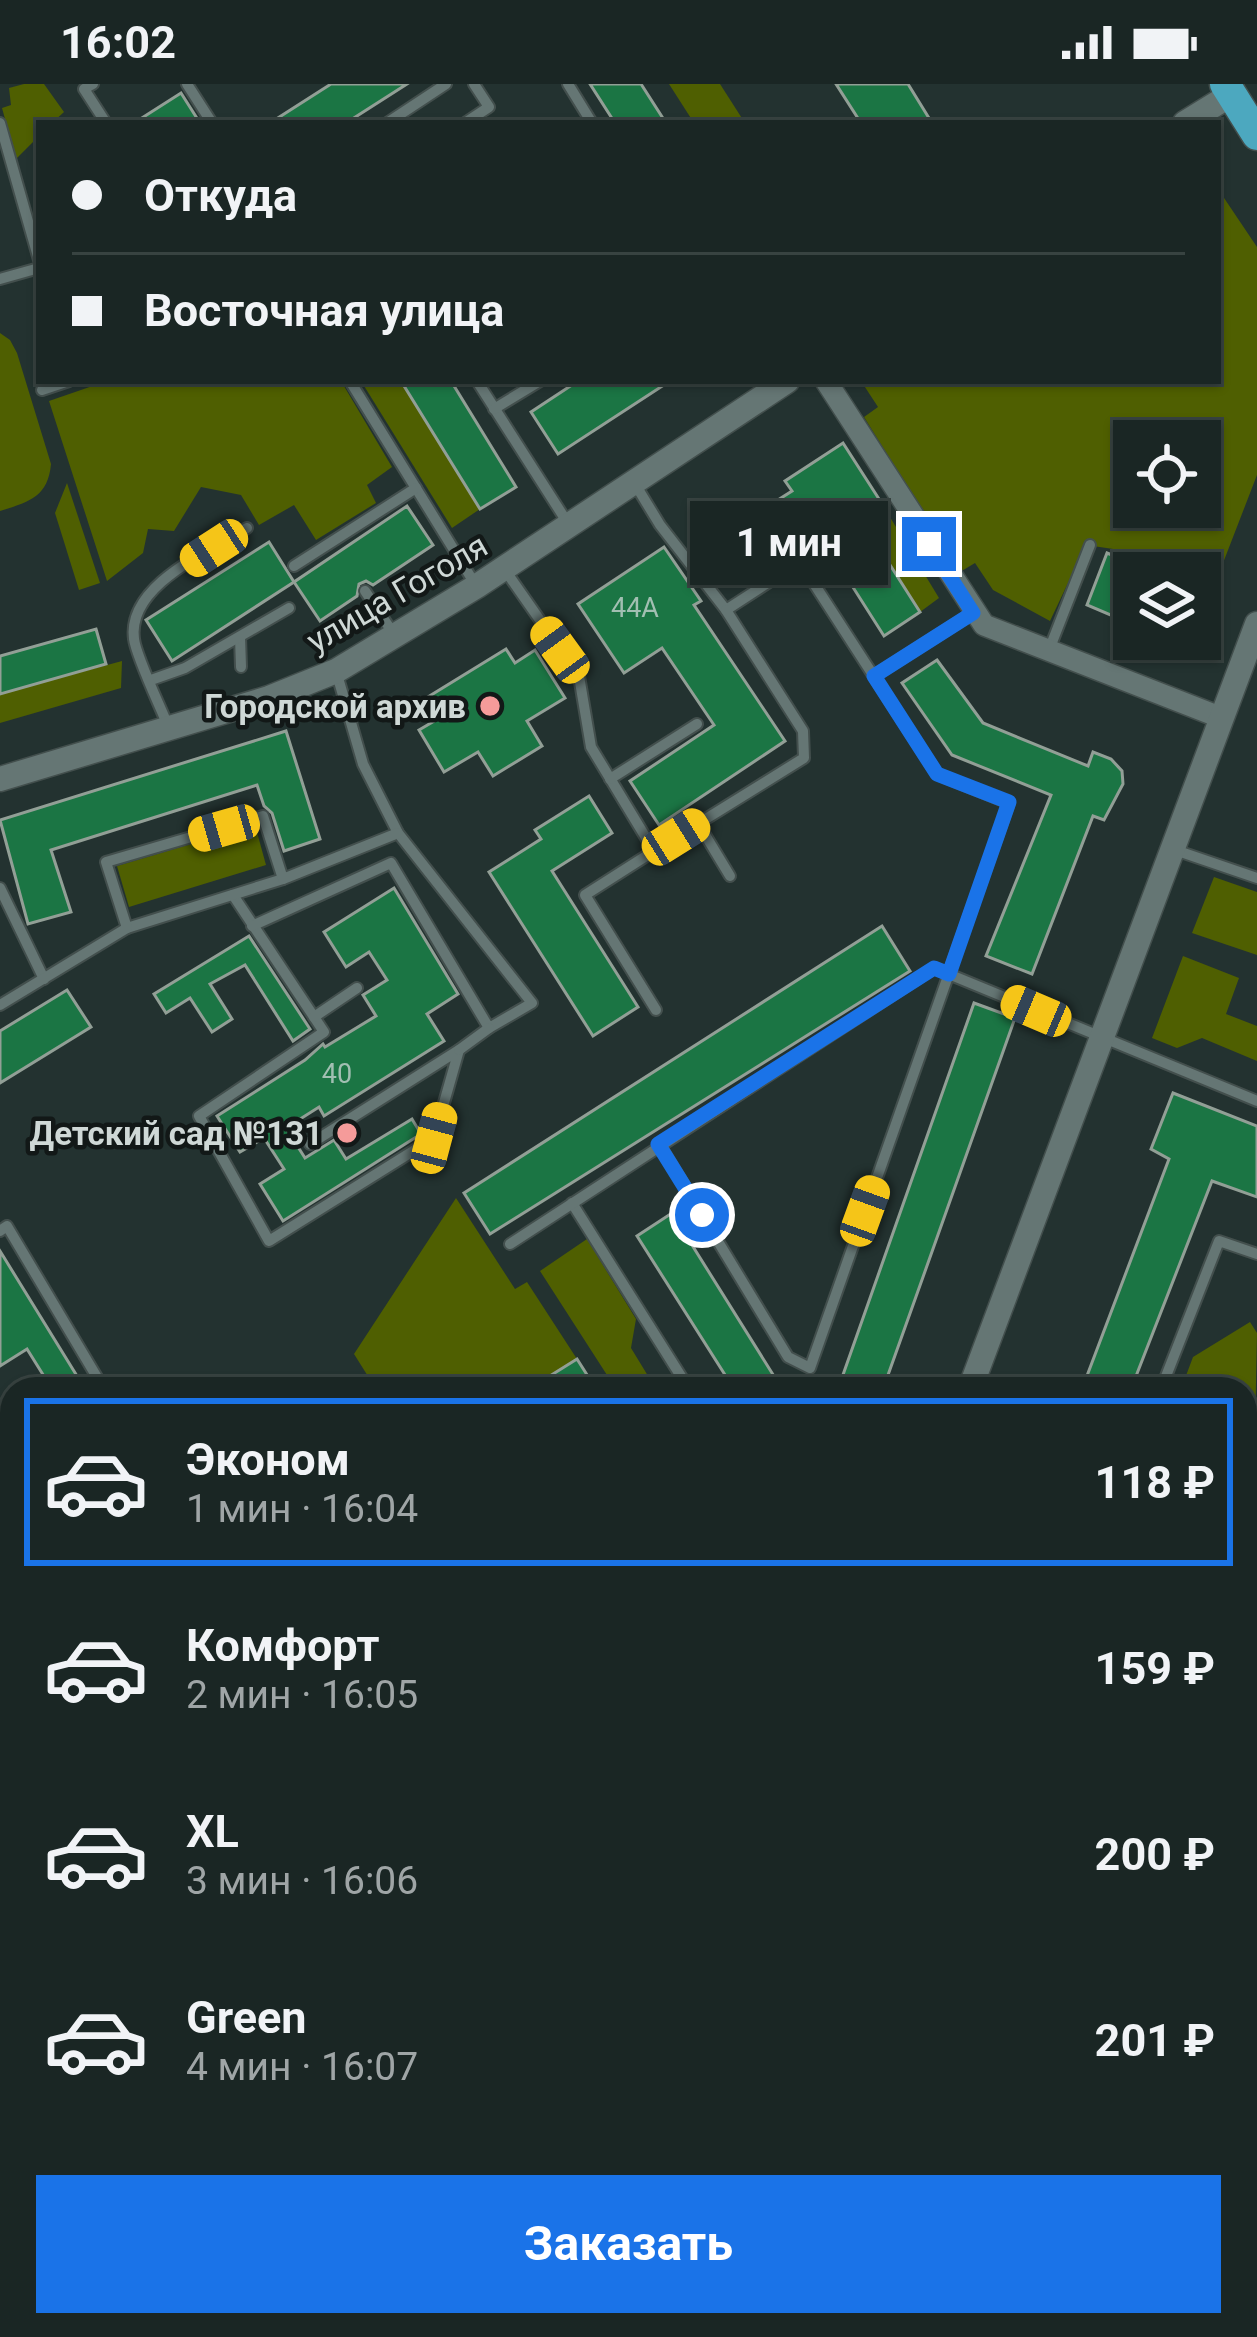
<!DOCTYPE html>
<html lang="ru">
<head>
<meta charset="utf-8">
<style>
  :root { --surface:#1a2624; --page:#232e2c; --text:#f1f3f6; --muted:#9fa5a6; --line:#384341; --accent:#1a73e8 }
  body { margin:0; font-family:Roboto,sans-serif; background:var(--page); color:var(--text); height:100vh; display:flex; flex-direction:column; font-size:45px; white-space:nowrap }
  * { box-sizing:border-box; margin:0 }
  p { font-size:39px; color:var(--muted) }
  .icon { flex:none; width:66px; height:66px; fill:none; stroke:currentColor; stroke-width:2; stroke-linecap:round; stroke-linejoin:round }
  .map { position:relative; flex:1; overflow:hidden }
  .side { position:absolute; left:0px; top:1293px; width:1257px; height:960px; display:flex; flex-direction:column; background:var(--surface); border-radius:36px 36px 0 0; box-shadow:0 3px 9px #0004,0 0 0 3px var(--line) }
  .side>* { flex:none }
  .hud { position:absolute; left:36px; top:36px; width:1185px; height:264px; border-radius:0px; box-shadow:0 3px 9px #0004,0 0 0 3px var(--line); display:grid; align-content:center; height:264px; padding:0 36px; background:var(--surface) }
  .tools { position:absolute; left:1113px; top:336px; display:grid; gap:24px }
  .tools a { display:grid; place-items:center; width:108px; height:108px; border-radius:0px; background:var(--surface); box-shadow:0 3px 9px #0004,0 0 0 3px var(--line); font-size:60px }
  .end { position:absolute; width:54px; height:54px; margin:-27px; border:15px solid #1a73e8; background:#fff; box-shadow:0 0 0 6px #fff }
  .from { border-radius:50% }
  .bubble { position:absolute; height:84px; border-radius:0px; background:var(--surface); box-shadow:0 3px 9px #0004,0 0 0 3px var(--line); font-size:39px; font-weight:700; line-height:84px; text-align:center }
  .car { position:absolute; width:36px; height:72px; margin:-36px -18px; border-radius:15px; box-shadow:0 0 9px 3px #0007; background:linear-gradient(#f5c518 24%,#345 0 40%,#f5c518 0 76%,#345 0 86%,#f5c518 0) }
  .hud b { display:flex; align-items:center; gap:42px; height:114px; font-size:45px }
  .hud b+b { border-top:3px solid var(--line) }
  .hud i { width:30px; height:30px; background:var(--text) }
  ul { padding:21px 0 0; list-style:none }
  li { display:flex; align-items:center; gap:36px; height:168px; margin:0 24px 18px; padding:0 12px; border:6px solid transparent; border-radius:0px }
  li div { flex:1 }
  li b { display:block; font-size:45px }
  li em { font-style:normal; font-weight:700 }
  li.active { border-color:var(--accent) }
  li>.icon { width:108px; height:108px; stroke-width:1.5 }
  .action { display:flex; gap:24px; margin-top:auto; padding:24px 36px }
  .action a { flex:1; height:138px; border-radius:0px; background:var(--accent); color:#fff; font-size:48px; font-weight:700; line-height:138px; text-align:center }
  .status { display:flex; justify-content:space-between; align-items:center; height:84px; padding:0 60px; background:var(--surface); direction:ltr }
  .status svg { height:33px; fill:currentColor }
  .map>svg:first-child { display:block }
</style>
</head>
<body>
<div class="status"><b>16:02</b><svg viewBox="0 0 49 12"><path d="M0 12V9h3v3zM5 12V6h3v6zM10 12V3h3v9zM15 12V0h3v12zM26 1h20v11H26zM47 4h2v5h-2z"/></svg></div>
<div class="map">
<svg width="1257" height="2253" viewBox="0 0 1257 2253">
  <rect width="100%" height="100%" fill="#233230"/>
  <!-- green -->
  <g fill="#4f5f01" fill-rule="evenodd">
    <polygon points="24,0 44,0 64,28 52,39 39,39 39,52 16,75 2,24 11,21 9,4"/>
    <polygon points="669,0 720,0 745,39 694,39"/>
    <path d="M1218,105L1257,163V391L1218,492L1154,471L1086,461L1050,537L993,506L975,479L960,488L864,333L878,323L861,297H1218ZM1134,357H1200V423H1134Z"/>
    <path d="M0,249L10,256L17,269L51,380C48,413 29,418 0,427Z"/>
    <polygon points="107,297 341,297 392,383 367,401 376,419 316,456 294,421 259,441 241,411 201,403 174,447 148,445 143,469 107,497 49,317"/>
    <polygon points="361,297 401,297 480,425 452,444"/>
    <polygon points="67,399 100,499 79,506 55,429"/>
    <polygon points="879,415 939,514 920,528 857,429"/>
    <polygon points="122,577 121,604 0,639 0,610"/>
    <polygon points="255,741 266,781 129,823 117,782"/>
    <polygon points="1214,793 1257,808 1257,871 1192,849"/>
    <polygon points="1183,872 1239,894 1226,930 1257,942 1257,977 1202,954 1177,964 1152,954"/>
    <polygon points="456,1114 515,1205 527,1198 577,1275 529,1305 376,1305 354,1270"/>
    <polygon points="587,1155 636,1235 631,1264 656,1305 616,1305 540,1187"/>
    <polygon points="1250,1238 1257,1249 1254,1398 1245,1394 1245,1305 1181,1305 1193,1273"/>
  </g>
  <!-- building -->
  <g fill="#1b7544" stroke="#929f96" stroke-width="3">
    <polygon points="331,0 407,0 346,39 270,39"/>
    <polygon points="590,0 641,0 666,39 615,39"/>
    <polygon points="836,0 908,0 932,39 861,39"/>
    <polygon points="181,9 200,39 134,39"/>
    <polygon points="401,297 451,297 516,403 480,425"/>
    <polygon points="578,297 670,297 558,370 531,328"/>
    <polygon points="843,359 879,415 857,429 920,528 884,552 814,442 730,496 707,461 792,407 785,397"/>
    <polygon points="407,422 433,461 373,501 366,497 359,500 357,512 320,537 294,498"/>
    <polygon points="269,458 294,498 172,577 146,536"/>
    <polygon points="664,463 701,517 694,521 785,657 659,741 630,697 714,641 662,564 624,589 578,520"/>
    <polygon points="1107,469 1134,480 1134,541 1087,521"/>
    <polygon points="96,545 106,580 0,610 0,572"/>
    <polygon points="506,565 515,579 535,566 565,614 527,637 542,662 493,692 478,668 444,688 419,646 436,636 423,616"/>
    <polygon points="937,576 983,639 1088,682 1093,668 1111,675 1122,687 1123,700 1104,736 1093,732 1032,890 986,872 1051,711 952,671 902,599"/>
    <polygon points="286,647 320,755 284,767 272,729 264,722 257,701 51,766 71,828 28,840 0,736"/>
    <polygon points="589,712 612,749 552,787 638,923 593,952 489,788 541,755 535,746"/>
    <polygon points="394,804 458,910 427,930 444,957 324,1032 319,1023 286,1044 305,1074 334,1056 346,1075 412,1035 421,1050 283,1137 260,1100 284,1085 264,1054 240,1068 217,1032 305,976 323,960 325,963 376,932 363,911 387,896 369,868 346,883 324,848"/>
    <polygon points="882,842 910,887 490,1150 464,1109"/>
    <polygon points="249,852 310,945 293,957 245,881 210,900 232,935 212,948 190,914 166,929 154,910"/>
    <polygon points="67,906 91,943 0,999 0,947"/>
    <polygon points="974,919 1015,934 923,1193 883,1305 838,1305"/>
    <polygon points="1173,1009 1257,1042 1257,1113 1212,1097 1131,1305 1082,1305 1169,1075 1151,1065"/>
    <polygon points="672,1129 782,1305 734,1305 637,1152"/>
    <polygon points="0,1167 85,1305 52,1305 27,1265 0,1282"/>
    <polygon points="577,1275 596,1305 529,1305"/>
  </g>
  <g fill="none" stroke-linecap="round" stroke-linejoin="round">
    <!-- service casing -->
    <g stroke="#434f4d" stroke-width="14">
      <g id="service">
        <polyline points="93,0 84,5 106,39"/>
        <polyline points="187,0 212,39"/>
        <polyline points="568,0 592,39"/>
        <polyline points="0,39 39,176"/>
        <polyline points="387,39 446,0"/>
        <polyline points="465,39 489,23 474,0"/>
        <polyline points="0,195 39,184"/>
        <polyline points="350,297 475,500"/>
        <polyline points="477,297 569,441"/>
        <polyline points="42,306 69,297"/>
        <polyline points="494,325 540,297"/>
        <polyline points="635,400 660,441 726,526 800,478 937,690 1009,719 810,1284 788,1273 659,1060"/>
        <polyline points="294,482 416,404"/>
        <polyline points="505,486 579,592 591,663 654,767 804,674 803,647 726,526"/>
        <polyline points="365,507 393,549"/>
        <polyline points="240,553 241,583"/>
        <polyline points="1049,566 1090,461"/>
        <polyline points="874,592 973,529"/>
        <polyline points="151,596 185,584 289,524"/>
        <path d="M168,642C160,622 136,572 134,555C127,501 208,468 247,444"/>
        <polyline points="610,695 697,640"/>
        <polyline points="698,739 730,792"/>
        <polyline points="1175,766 1257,794"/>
        <polyline points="654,767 585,811 656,926"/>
        <polyline points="0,804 44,895"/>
        <polyline points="233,811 324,948 199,1032 269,1157 434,1054 459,966 310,1060"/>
        <polyline points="252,842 391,779 489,944 532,919 398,749 363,680 336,587"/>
        <polyline points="127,844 283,795"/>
        <polyline points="0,921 127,844 106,778 263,732 283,795 398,749"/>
        <polyline points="314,933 357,904"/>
        <polyline points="459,966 489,944"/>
        <polyline points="572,1119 689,1305"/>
        <polyline points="0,1147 7,1142 104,1305"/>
        <polyline points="510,1160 934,884 1257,1017"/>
        <polyline points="1161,1305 1219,1157 1257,1170"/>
        <polyline points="1245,1452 1257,1472"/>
        <polyline points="0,1463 12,1456"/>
        <polyline points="0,1609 12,1624"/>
        <polyline points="1245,1653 1257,1657"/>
        <polyline points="1245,1695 1257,1671"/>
        <polyline points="0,1768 12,1772"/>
        <polyline points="1249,1863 1257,1865"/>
        <polyline points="0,1866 2,1866"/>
        <polyline points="0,1891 12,1901"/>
        <polyline points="1245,1970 1257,1952"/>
        <polyline points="0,2004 12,1975"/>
        <polyline points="0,2107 12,2113"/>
        <polyline points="1245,2143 1257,2148"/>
        <polyline points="0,2218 12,2222"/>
        <polyline points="165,2241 193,2253"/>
        <polyline points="72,2253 74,2246 91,2253"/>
        <polyline points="212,2253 216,2241"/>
        <polyline points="378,2253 383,2241"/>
        <polyline points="558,2253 563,2241"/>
        <polyline points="723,2253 726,2241"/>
        <polyline points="940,2253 944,2241"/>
        <polyline points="1054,2253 1059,2241"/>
      </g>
    </g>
    <!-- minor casing -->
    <g stroke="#434f4d" stroke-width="24">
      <g id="minor">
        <polyline points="826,297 984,541 1222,634"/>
        <polyline points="1145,2241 1173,2253"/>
      </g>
    </g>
    <!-- tertiary casing -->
    <g stroke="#434f4d" stroke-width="27">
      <g id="tertiary">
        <polyline points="1185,39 1232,10"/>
        <polyline points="0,695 269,614 336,587 477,502 787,297"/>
        <polyline points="970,1305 1257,540"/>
        <polyline points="620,2253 625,2241"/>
      </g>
    </g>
    <!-- primary casing -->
    <g stroke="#434f4d" stroke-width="33">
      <polyline id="primary" points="1225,0 1257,51"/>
    </g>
    <!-- service -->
    <use href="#service" stroke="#657674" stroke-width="10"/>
    <!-- minor -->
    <use href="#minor" stroke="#657674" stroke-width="21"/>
    <!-- tertiary -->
    <use href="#tertiary" stroke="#657674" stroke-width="24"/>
    <!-- primary -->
    <use href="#primary" stroke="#4ca8bf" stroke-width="30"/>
  </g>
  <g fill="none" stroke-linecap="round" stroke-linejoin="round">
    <!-- route -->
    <polyline stroke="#1a73e8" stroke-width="15" points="702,1131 658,1060 934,884 949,890 1009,718 937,690 874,592 973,529 929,460"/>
  </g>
  <!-- markers -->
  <g fill="#f59b9a" stroke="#121817" stroke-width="4.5">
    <circle cx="490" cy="622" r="12"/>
    <circle cx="347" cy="1049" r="12"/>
  </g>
  <g text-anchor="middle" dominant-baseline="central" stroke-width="9" stroke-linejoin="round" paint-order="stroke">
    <!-- number labels -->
    <g font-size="27" fill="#a2bfb2">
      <text x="635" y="524">44А</text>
      <text x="337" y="990">40</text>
    </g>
    <!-- street labels -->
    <g font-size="33" fill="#cfd8d6" stroke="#121817">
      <text transform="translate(397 509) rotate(-30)">улица Гоголя</text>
    </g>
    <!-- poi labels -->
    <g font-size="33" font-weight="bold" fill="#cfd8d6" stroke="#121817" text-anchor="end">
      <text x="466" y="622">Городской архив</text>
      <text x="323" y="1049">Детский сад №131</text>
    </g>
  </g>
</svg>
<div class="tools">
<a><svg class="icon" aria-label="locate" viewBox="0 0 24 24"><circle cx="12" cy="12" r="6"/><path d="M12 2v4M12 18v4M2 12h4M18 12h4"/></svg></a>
<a><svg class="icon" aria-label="layers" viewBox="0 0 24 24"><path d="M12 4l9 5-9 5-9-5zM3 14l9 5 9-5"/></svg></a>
</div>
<i class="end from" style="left:702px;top:1131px"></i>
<i class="end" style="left:929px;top:460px"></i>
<div class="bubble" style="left:690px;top:417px;width:198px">1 мин</div>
<i class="car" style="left:214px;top:464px;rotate:237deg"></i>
<i class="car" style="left:560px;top:566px;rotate:324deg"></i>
<i class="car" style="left:224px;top:744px;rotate:254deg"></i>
<i class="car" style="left:676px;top:753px;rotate:58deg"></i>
<i class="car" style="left:1036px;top:927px;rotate:293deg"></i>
<i class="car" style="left:434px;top:1054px;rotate:15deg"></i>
<i class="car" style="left:865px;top:1127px;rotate:20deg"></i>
<div class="hud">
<b><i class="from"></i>Откуда</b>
<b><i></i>Восточная улица</b>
</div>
<section class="side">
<ul>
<li class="active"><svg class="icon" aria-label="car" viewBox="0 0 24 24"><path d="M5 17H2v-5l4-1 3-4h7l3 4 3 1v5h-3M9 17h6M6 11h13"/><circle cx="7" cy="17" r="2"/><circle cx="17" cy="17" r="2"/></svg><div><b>Эконом</b><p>1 мин · 16:04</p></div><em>118 ₽</em></li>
<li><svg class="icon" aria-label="car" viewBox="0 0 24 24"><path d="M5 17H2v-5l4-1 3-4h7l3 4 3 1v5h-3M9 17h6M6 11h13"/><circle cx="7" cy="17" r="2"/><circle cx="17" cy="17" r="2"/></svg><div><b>Комфорт</b><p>2 мин · 16:05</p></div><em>159 ₽</em></li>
<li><svg class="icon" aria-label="car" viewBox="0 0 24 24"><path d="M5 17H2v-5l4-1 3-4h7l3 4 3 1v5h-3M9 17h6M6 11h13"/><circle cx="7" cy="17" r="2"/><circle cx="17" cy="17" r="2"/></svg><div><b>XL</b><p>3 мин · 16:06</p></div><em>200 ₽</em></li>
<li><svg class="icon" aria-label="car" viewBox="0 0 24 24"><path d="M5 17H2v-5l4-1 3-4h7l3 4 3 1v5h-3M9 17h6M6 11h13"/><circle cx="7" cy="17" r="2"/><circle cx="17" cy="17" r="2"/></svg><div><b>Green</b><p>4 мин · 16:07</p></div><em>201 ₽</em></li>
</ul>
<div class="action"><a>Заказать</a></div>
</section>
</div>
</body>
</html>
